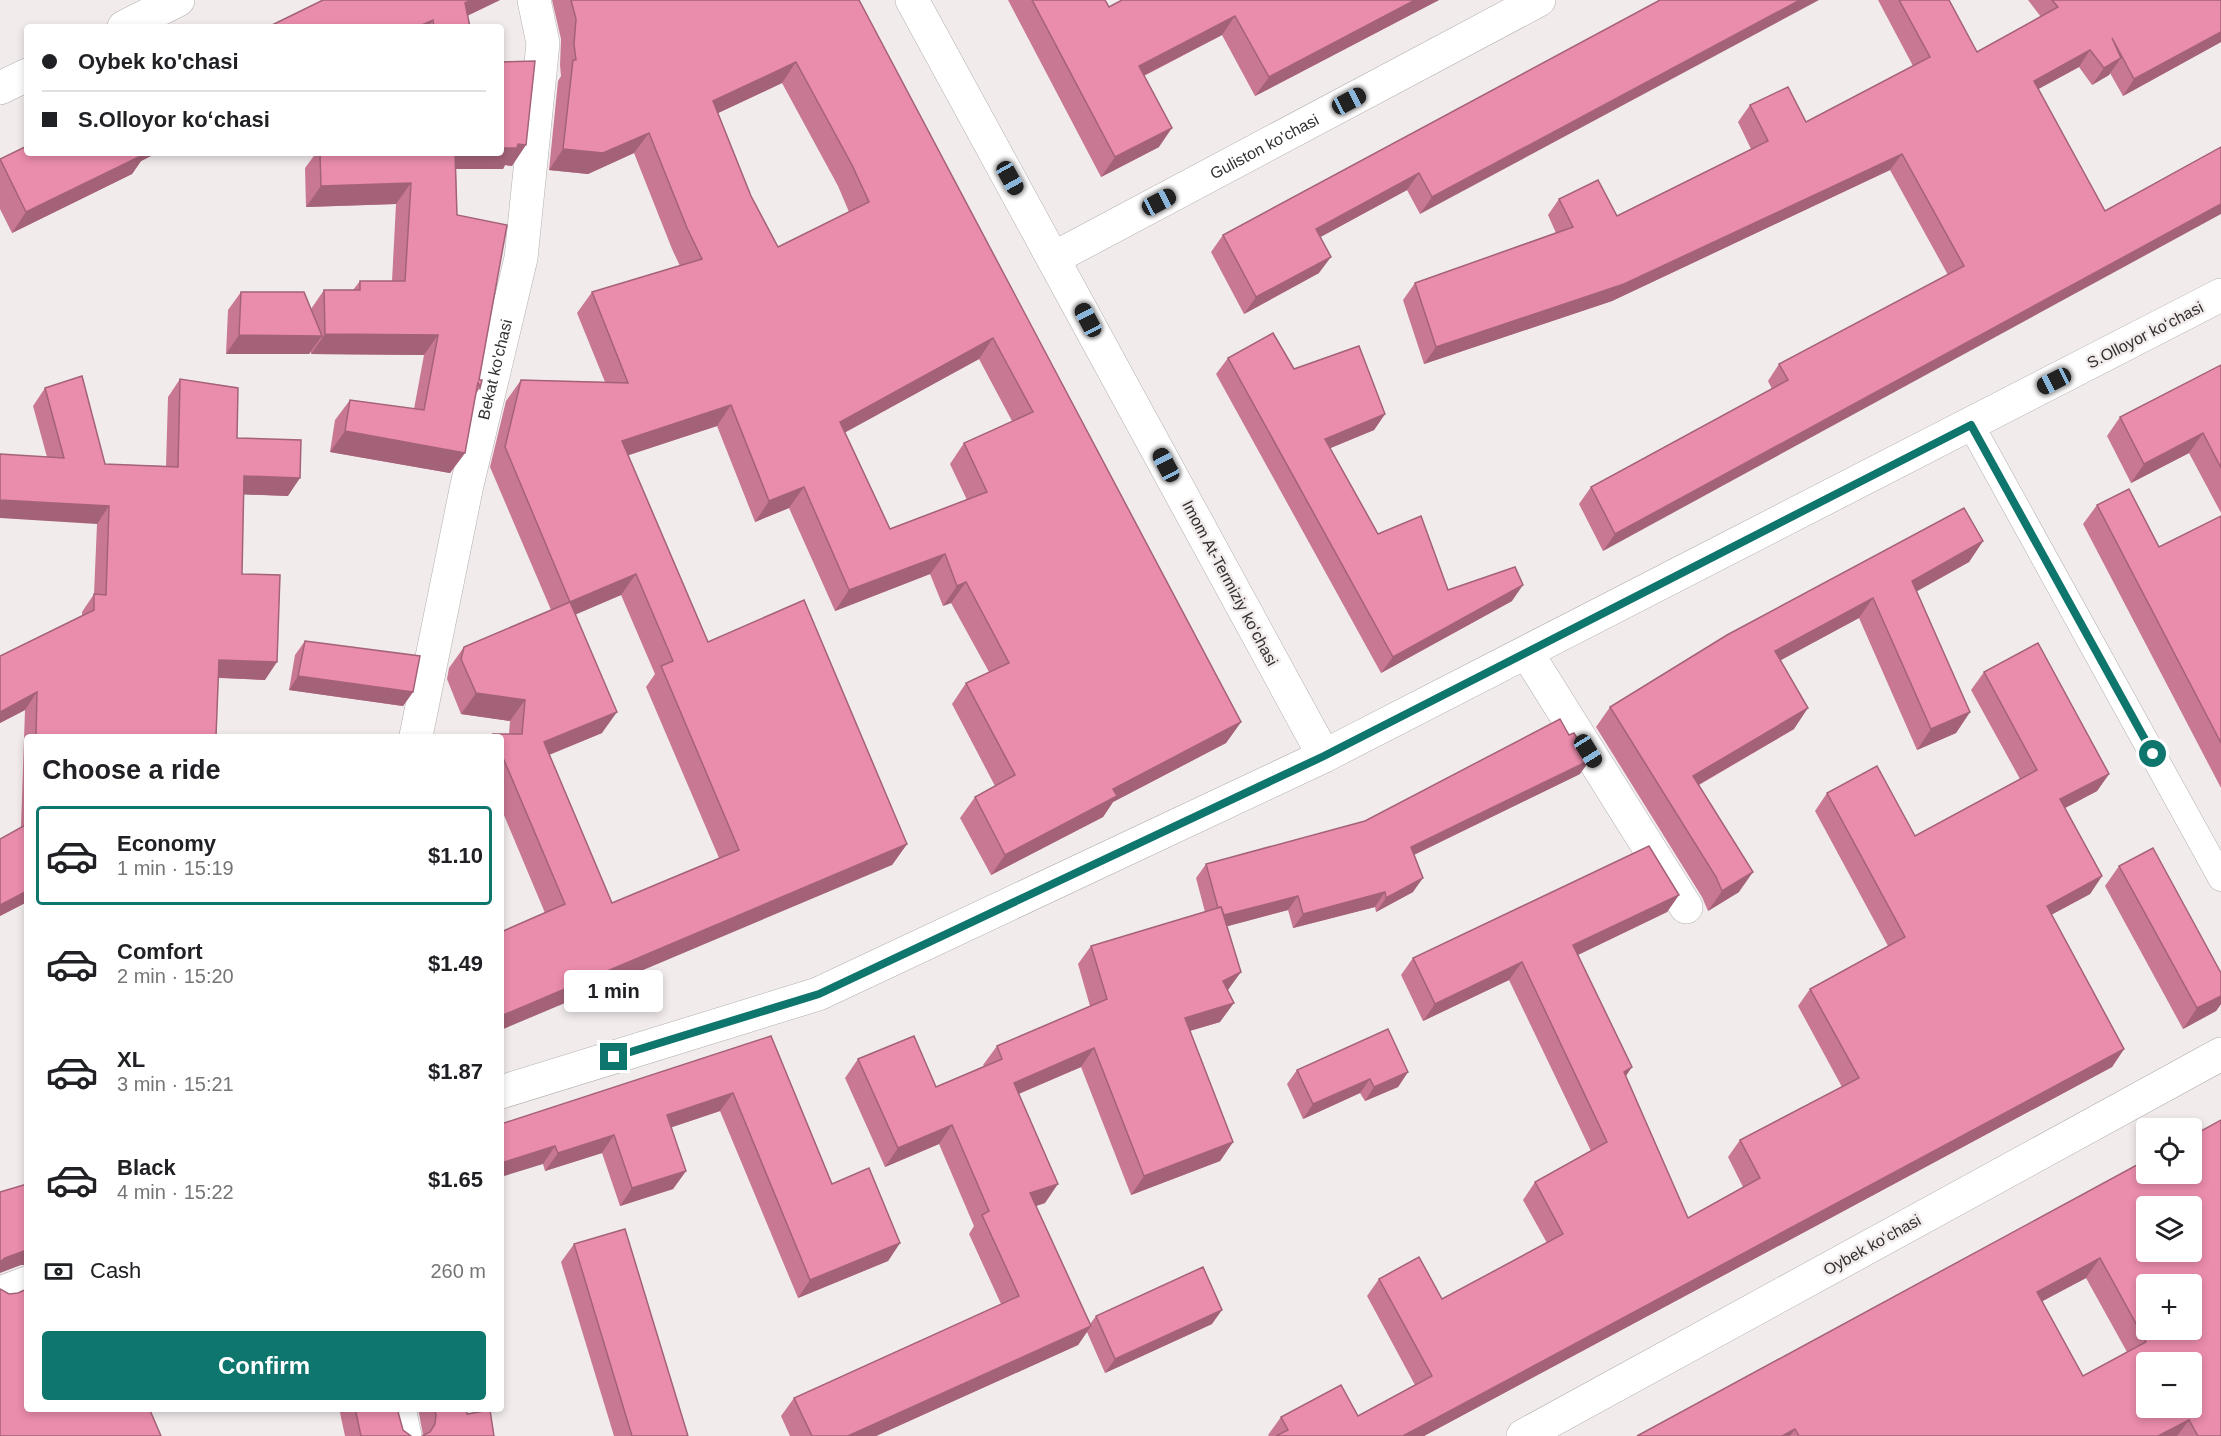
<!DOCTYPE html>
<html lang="en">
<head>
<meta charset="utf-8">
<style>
  :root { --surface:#fff; --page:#f6f6f6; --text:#202124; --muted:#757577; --line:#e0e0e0; --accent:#0f766e }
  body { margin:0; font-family:Arial,sans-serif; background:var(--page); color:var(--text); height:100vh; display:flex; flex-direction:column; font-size:22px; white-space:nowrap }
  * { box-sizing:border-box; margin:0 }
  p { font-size:20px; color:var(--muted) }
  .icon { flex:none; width:33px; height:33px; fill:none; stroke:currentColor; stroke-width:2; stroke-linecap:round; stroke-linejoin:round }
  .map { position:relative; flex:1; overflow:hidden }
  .sheet { position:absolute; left:24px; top:734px; width:480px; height:678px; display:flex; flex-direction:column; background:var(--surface); border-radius:6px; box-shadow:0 3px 9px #0003 }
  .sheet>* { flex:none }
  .guide { position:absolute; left:24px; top:24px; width:480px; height:132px; border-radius:6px; box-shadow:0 3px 9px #0003; display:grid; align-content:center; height:132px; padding:0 18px; background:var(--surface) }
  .controls { position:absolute; left:2136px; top:1118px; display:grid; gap:12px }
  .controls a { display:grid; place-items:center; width:66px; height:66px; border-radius:6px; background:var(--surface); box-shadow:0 3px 9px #0003; font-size:30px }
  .end { position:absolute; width:27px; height:27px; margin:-14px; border:8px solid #0f766e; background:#fff; box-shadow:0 0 0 3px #fff }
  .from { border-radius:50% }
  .bubble { position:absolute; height:42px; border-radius:6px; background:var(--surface); box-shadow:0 3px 9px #0003; font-size:20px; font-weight:700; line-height:42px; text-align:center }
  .car { position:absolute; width:18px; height:36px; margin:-18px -9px; border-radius:8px; box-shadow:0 0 4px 2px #0007; background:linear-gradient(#222 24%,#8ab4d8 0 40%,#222 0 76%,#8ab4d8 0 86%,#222 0) }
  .guide b { display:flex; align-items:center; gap:21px; height:57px; font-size:22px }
  .guide b+b { border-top:2px solid var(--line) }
  .guide i { width:15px; height:15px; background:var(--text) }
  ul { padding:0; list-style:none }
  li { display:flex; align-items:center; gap:18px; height:99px; margin:0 12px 9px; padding:0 6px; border:3px solid transparent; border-radius:6px }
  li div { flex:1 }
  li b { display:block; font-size:22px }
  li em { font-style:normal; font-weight:700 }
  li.active { border-color:var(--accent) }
  li>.icon { width:54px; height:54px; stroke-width:1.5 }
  h2 { padding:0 18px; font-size:27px; line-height:72px }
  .pay { display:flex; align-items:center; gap:15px; height:66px; padding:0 18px; font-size:22px }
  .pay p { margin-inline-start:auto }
  .button { display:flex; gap:12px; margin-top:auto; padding:12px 18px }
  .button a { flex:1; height:69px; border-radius:6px; background:var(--accent); color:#fff; font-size:24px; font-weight:700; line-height:69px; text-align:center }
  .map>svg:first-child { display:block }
</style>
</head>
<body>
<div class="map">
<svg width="2221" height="1436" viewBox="0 0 2221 1436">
  <rect width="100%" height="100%" fill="#f1ebeb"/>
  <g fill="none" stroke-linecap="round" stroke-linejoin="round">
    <!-- lane casing -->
    <g stroke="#b4afae" stroke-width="27">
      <polyline id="lane" points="1971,425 2221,878"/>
    </g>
    <!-- street casing -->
    <g stroke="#b4afae" stroke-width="34">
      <g id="street">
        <polyline points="912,0 1324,756"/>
        <polyline points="124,27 178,0"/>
        <polyline points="0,88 27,75"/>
        <path id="s1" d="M1054,258L1539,0"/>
        <polyline points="1527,653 1686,907"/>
        <path id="s2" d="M416,736L467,485L521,258L543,43L534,0"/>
        <polyline points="501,1092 818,994 1324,756 2221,295"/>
        <polyline points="0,1293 27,1283"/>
        <polyline points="399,1408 405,1436"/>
        <polyline points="1523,1436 2221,1054"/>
      </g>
    </g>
    <!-- lane -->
    <use href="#lane" stroke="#fff" stroke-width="26"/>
    <!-- street -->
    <use href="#street" stroke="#fff" stroke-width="33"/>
  </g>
  <!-- wall -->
  <g fill="#c97893" fill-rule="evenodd">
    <polygon points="500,0 467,16 470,27 268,27"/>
    <path d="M552,0H859L1241,722L1226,743L1113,802L1103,817L991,875L960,818L975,797L995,786L952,704L966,683L989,672L951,603L943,606L930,574L835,611L789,508L755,522L717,426L628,455L708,642L907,844L892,865L545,913L501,808V736H492L493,734H509L510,721L461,714L447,679L449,668L464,647L551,610L490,467L506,401L521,380L605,382L577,313L592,292L680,266L672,249L634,153L588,174L549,170L558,81L561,76L560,65L561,39ZM782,83L838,186L849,212L778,247L751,196L718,113ZM979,359L1012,421L964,443L950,464L967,500L890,529L845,432ZM621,595L655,674L646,687L719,858L612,903L549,755L602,733L576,614Z"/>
    <polygon points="1008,0 1105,0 1109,7 1439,0 1255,96 1222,35 1144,76 1159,147 1101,177"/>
    <polygon points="1660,0 1420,214 1407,190 1320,237 1319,273 1244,314 1211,252 1223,235"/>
    <polygon points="1878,0 1949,0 1977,52 2041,17 2028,0 2221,0 2221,42 2123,96 2110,73 2109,75 2092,85 2079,67 2038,89 2105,211 1603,551 1579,504 1591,487 1772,389 1768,381 1779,364 1948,275 1890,170 1612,301 1424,364 1403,300 1415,283 1556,233 1548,215 1559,199 1617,216 1751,149 1738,122 1750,105 1806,122 1913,66"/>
    <polygon points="27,153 157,153 141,161 132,174 12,233 0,209 0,159"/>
    <polygon points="316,153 501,153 512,166 505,165 503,169 456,169 457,215 480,388 475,395 465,453 450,473 330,452 335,420 350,400 414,409 424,355 311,354 311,352 309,354 226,354 228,310 241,292 311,309 324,290 353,290 360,281 392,281 396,204 306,207 305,168"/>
    <polygon points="1228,358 1294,369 1385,414 1374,430 1330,448 1378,534 1448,590 1512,601 1381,673 1216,374"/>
    <polygon points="2221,365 2221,513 2189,453 2131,483 2107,436 2120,417"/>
    <polygon points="180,379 237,438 288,496 243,494 242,574 265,680 218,678 216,736 27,736 27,902 0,916 21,827 25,710 0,723 0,656 82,616 82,612 94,594 97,524 47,457 33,406 45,388 105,464 166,466 168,397"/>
    <polygon points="2097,505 2159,547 2221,516 2221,788 2083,524"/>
    <polygon points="1983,541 1969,562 1916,591 1970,712 1956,733 1917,750 1859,618 1780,660 1794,729 1699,785 1739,892 1708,911 1702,897 1596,727 1610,707"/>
    <polygon points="305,641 413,692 403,706 289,690 295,655"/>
    <polygon points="1984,672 2109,774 2097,791 2065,808 2102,876 2090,894 2051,915 2124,1049 2112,1067 1424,1436 1269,1436 1268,1435 1281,1417 1358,1416 1415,1385 1367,1296 1379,1279 1442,1299 1547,1243 1523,1200 1535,1182 1591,1151 1509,980 1423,1021 1401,975 1413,958 1679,895 1667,912 1578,955 1626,1077 1688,1218 1743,1187 1728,1157 1740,1140 1842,1087 1798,1006 1810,989 1888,946 1815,811 1827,793 1915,836 2020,779 1971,690"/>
    <polygon points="1580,774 1414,855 1413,892 1376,912 1375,907 1293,928 1288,910 1227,926 1227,991 1220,1022 1190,1031 1233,1142 1220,1161 1131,1195 1081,1067 1019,1094 1045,1203 1036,1206 1090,1324 1096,1316 1212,1324 1105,1373 1087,1332 1078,1345 876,1436 790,1436 781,1416 794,1398 1001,1304 969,1234 974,1226 939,1144 885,1167 845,1078 858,1059 936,1087 984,1066 983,1065 997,1046 1090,1006 1078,964 1091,946 1205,912 1196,878 1206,864"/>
    <polygon points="2119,866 2221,973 2221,1004 2216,1011 2183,1029 2105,886"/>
    <polygon points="771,1036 832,1184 900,1243 888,1261 798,1298 720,1111 671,1127 686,1171 673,1189 620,1206 602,1153 545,1171 543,1164 501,1124"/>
    <polygon points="1297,1070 1408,1072 1398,1087 1365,1101 1360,1093 1303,1119 1287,1084"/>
    <path d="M2221,1120V1436H1637ZM2086,1278L2127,1352L2083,1376L2042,1301Z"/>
    <polygon points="574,1244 688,1436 614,1436 561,1262"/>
    <polygon points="339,1408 397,1408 403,1430 411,1436 345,1436"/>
    <polygon points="418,1408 467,1408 467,1414 423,1435"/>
  </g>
  <!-- shaded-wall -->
  <g fill="#a46278">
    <polygon points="471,0 500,0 450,24 465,3"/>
    <polygon points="1415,0 1439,0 1255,96 1269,77"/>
    <polygon points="1800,0 1819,0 1420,214 1432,197"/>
    <polygon points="1235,16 1222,35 1125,85 1139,66"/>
    <polygon points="433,20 428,27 417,27"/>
    <polygon points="2221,32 2221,42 2123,96 2134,79"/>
    <polygon points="2090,50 2079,67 2022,98 2034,81"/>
    <polygon points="2121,58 2109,75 2092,85 2104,68"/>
    <polygon points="796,62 782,83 699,122 713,101"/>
    <polygon points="1172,128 1159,147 1101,177 1115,157"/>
    <polygon points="649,133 634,153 588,174 549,170 563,149"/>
    <polygon points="518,144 526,145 512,166 505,165 503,169 441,169 452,153 501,153 501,148"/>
    <polygon points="130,153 157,153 141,161 132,174 12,233 26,212"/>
    <polygon points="1902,154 1890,170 1612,301 1424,364 1436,347"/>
    <polygon points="1419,173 1407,190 1304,246 1316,229"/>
    <polygon points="411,183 396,204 306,207 321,186"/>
    <polygon points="2221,204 2221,214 1603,551 1615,534"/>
    <polygon points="1331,257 1319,273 1244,314 1256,297"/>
    <polygon points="325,334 438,335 424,355 311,354"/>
    <polygon points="239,335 322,336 309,354 226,354"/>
    <polygon points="993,338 979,359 826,443 840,422"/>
    <polygon points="731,405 717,426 608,462 622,441"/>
    <polygon points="1385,414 1374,430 1314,455 1325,439"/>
    <polygon points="345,431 465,453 450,473 330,452"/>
    <polygon points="2203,433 2189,453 2131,483 2144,464"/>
    <polygon points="244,476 300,478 288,496 231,494"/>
    <polygon points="804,487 789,508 755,522 769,501"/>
    <polygon points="0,500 109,506 97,524 0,518"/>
    <polygon points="1983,541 1969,562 1898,602 1912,581"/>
    <polygon points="945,554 930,574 835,611 849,590"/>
    <polygon points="636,574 621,595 556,623 570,602"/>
    <polygon points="966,582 951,603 943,606 957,586"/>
    <polygon points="1523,585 1512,601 1381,673 1393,657"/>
    <polygon points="1873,598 1859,618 1761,671 1775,651"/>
    <polygon points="219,660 277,662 265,680 206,677"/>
    <polygon points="298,676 413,692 403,706 289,690"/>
    <polygon points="37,692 25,710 0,723 0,712"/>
    <polygon points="476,693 525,700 510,721 461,714"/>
    <polygon points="1808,708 1794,729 1679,796 1693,776"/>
    <polygon points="617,712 602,733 529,763 544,742"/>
    <polygon points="1970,712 1956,733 1917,750 1931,729"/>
    <polygon points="1241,722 1226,743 1113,802 1103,817 991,875 1005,855 1113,789"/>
    <polygon points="1590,760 1580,774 1401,861 1411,847"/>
    <polygon points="2109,774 2097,791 2048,817 2060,799"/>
    <polygon points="907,844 892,865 501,1030 501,1016"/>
    <polygon points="1753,872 1739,892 1708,911 1722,891"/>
    <polygon points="2102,876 2090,894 2034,924 2047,906"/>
    <polygon points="1423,878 1413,892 1376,912 1386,898"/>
    <polygon points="27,891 27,902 0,916 0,905"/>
    <polygon points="1385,892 1375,907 1293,928 1303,914"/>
    <polygon points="1679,895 1667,912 1561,963 1573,945"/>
    <polygon points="1298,896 1288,910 1210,931 1220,916"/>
    <polygon points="1522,962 1509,980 1423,1021 1435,1004"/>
    <polygon points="1241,972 1228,990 1210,1000 1223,981"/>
    <polygon points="2221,996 2221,1004 2216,1011 2183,1029 2197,1008"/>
    <polygon points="1234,1003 1220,1022 1172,1036 1185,1018"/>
    <polygon points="1094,1048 1081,1067 1001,1101 1014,1083"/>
    <polygon points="2124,1049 2112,1067 1424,1436 1403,1436"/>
    <polygon points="1632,1067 1620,1085 1624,1072"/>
    <polygon points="1408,1072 1398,1087 1365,1101 1374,1087"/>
    <polygon points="1370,1079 1360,1093 1303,1119 1313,1104"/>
    <polygon points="733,1093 720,1111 655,1133 667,1115"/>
    <polygon points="952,1125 939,1144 885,1167 898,1148"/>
    <polygon points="614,1135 602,1153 545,1171 558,1153"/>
    <polygon points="1233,1142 1220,1161 1131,1195 1144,1176"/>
    <polygon points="555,1146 543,1164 501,1177 501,1163"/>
    <polygon points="686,1171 673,1189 620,1206 632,1188"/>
    <polygon points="1058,1184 1045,1203 1017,1212 1030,1193"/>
    <polygon points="900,1243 888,1261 798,1298 810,1280"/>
    <polygon points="27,1250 27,1265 21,1265 0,1273 0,1262 5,1258"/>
    <polygon points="2100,1258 2086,1278 2024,1311 2037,1292"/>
    <polygon points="1222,1310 1212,1324 1105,1373 1115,1359"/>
    <polygon points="1091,1326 1078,1345 876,1436 848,1436"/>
    <polygon points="146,1408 156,1408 135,1424"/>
    <polygon points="2189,1420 2177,1436 2158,1436"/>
    <polygon points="1795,1429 1790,1436 1782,1436"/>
  </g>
  <!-- building -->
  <g fill="#ea8cab" stroke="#a46278" stroke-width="1.5" fill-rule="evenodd">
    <polygon points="323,0 471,0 465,3 470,27 434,27 433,20 417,27 268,27"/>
    <path d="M571,0H859L1241,722L1113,789L1117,796L1005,855L975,797L1015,775L966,683L1009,663L966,582L957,586L945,554L849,590L804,487L769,501L731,405L622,441L708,642L804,600L907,844L501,1016V932L565,904L501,753V736H494L493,734H522L525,700L476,693L461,659L464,647L570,602L505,447L521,380L628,383L592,292L702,259L687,228L649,133L603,153L563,149L573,60H576L574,44L576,19ZM796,62L852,165L869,202L778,247L751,196L713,101ZM993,338L1033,412L964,443L987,492L890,529L840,422ZM636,574L673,661L661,666L739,850L612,903L544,742L617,712L570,602Z"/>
    <polygon points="1032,0 1105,0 1109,7 1122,0 1415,0 1269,77 1235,16 1139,66 1172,128 1115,157"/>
    <polygon points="1660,0 1800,0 1432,197 1419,173 1316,229 1331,257 1256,297 1223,235"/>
    <polygon points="1899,0 1949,0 1977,52 2058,7 2052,0 2221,0 2221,32 2134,79 2112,38 2121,58 2104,68 2090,50 2034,81 2105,211 2221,147 2221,204 1615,534 1591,487 1788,380 1779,364 1964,266 1902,154 1624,284 1436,347 1415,283 1573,227 1559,199 1598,180 1617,216 1768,141 1750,105 1788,87 1806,122 1930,57"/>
    <polygon points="535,61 526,145 518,144 517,148 501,148 501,62"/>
    <polygon points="27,146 27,153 147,153 26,212 0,159"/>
    <polygon points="320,153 455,153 457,215 507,225 479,380 482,380 480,388 478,382 465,453 345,431 350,400 424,410 438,335 325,334 324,290 360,290 360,281 405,281 411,183 321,186"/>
    <polygon points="241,292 304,292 322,336 239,335"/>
    <polygon points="1273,333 1294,369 1359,346 1385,414 1325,439 1378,534 1421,516 1448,590 1515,567 1523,585 1393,657 1228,358"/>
    <polygon points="2221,365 2221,468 2203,433 2144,464 2120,417"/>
    <polygon points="82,376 105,464 178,467 180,379 238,388 237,438 301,440 300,478 244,476 242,574 280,575 277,662 219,660 216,736 36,736 37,692 0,712 0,656 94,610 94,594 106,595 109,506 0,500 0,454 64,458 45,388"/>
    <polygon points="2129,489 2159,547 2221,516 2221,743 2097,505"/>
    <polygon points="1964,508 1983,541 1912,581 1970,712 1931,729 1873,598 1775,651 1808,708 1693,776 1753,872 1722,891 1716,877 1610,707 1727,635"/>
    <polygon points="305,641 420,656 413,692 298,676"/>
    <polygon points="2038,643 2109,774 2060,799 2102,876 2047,906 2124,1049 1403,1436 1276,1436 1288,1430 1281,1417 1341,1385 1358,1416 1432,1376 1379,1279 1419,1257 1442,1299 1563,1234 1535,1182 1607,1142 1522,962 1435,1004 1413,958 1649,846 1679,895 1573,945 1632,1067 1624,1072 1688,1218 1760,1178 1740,1140 1859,1078 1810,989 1905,937 1827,793 1877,766 1915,836 2037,770 1984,672"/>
    <polygon points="1560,719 1569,735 1574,733 1590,760 1411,847 1423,878 1386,898 1385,892 1303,914 1298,896 1224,915 1221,907 1218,908 1206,864 1365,821"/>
    <polygon points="27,824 27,891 0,905 0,839"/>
    <polygon points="2153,848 2221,973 2221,996 2197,1008 2119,866"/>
    <polygon points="1221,907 1241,972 1223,981 1234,1003 1185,1018 1233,1142 1144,1176 1094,1048 1014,1083 1058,1184 1030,1193 1091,1326 848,1436 812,1436 794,1398 1019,1296 982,1215 989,1211 952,1125 898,1148 858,1059 914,1036 936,1087 1002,1059 997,1046 1107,999 1091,946"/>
    <polygon points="1388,1029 1408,1072 1374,1087 1370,1079 1313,1104 1297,1070"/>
    <polygon points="771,1036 832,1184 869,1168 900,1243 810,1280 733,1093 667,1115 686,1171 632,1188 614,1135 558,1153 555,1146 501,1163 501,1124"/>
    <path d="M2221,1120V1436H2198L2189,1420L2158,1436H1799L1795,1429L1782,1436H1637L2146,1160V1173H2192V1136ZM2146,1206H2192V1251H2146ZM2100,1258L2146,1342L2083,1376L2037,1292ZM2146,1284H2192V1329H2146ZM2146,1362H2192V1407H2146Z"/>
    <polygon points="27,1184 27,1250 5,1258 0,1262 0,1192"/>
    <polygon points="625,1229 688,1436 632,1436 574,1244"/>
    <polygon points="1203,1267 1222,1310 1115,1359 1096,1316"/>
    <polygon points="0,1289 9,1294 18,1293 27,1289 27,1408 149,1408 161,1436 0,1436"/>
    <polygon points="355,1408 397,1408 403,1430 411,1436 361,1436"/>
    <polygon points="434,1408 467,1408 467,1414 490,1410 494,1436 422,1436 430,1432 435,1424 436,1415"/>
  </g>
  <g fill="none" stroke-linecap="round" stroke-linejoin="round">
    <!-- route -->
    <polyline stroke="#0f766e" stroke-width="8" points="614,1057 819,994 1324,756 1971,425 2153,754"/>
  </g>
  <g text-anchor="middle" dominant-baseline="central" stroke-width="5" stroke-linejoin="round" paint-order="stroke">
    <!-- street labels -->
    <g font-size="16" fill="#333030" stroke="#f1ebeb">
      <text stroke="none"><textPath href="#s1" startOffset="238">Guliston ko'chasi</textPath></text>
      <text transform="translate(2145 335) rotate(-27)">S.Olloyor koʻchasi</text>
      <text stroke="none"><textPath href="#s2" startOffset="375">Bekat ko'chasi</textPath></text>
      <text transform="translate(1230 583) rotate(62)">Imom At-Termiziy koʻchasi</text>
      <text transform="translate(1872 1245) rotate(-29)">Oybek koʻchasi</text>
    </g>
  </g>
</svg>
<div class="controls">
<a><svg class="icon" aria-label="locate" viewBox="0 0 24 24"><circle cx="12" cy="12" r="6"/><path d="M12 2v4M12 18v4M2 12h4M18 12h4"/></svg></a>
<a><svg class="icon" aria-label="layers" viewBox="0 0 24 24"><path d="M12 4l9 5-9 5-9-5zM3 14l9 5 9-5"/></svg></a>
<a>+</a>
<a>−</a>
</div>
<i class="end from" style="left:2153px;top:754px"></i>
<i class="end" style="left:614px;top:1057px"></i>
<div class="bubble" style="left:564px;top:970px;width:99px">1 min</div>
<i class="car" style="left:1349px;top:101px;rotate:62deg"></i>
<i class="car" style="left:1010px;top:178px;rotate:151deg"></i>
<i class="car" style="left:1159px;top:202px;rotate:62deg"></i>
<i class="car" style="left:1088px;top:320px;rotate:332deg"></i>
<i class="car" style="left:2054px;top:381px;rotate:243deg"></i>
<i class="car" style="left:1166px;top:465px;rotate:332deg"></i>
<i class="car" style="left:1588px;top:751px;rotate:148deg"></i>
<div class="guide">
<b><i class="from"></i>Oybek ko'chasi</b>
<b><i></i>S.Olloyor koʻchasi</b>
</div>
<section class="sheet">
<h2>Choose a ride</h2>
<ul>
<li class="active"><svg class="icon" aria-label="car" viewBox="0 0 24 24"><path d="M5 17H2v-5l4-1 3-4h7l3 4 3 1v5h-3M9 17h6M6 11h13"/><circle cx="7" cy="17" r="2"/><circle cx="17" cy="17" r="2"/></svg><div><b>Economy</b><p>1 min · 15:19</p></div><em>$1.10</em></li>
<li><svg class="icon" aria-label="car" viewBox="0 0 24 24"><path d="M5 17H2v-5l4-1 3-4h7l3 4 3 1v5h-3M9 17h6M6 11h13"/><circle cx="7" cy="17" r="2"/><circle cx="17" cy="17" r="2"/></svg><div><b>Comfort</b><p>2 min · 15:20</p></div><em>$1.49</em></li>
<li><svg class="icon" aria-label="car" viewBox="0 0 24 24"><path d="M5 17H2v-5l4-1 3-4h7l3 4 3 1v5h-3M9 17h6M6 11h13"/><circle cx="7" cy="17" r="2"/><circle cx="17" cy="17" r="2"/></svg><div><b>XL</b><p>3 min · 15:21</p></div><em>$1.87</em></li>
<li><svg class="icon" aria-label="car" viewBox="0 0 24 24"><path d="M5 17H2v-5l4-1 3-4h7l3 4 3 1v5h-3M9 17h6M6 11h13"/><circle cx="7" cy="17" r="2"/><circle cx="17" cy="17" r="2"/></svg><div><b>Black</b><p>4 min · 15:22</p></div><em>$1.65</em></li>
</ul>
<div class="pay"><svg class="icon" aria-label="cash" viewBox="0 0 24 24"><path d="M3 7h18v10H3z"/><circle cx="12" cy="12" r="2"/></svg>Cash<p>260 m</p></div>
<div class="button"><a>Confirm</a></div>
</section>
</div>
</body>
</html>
